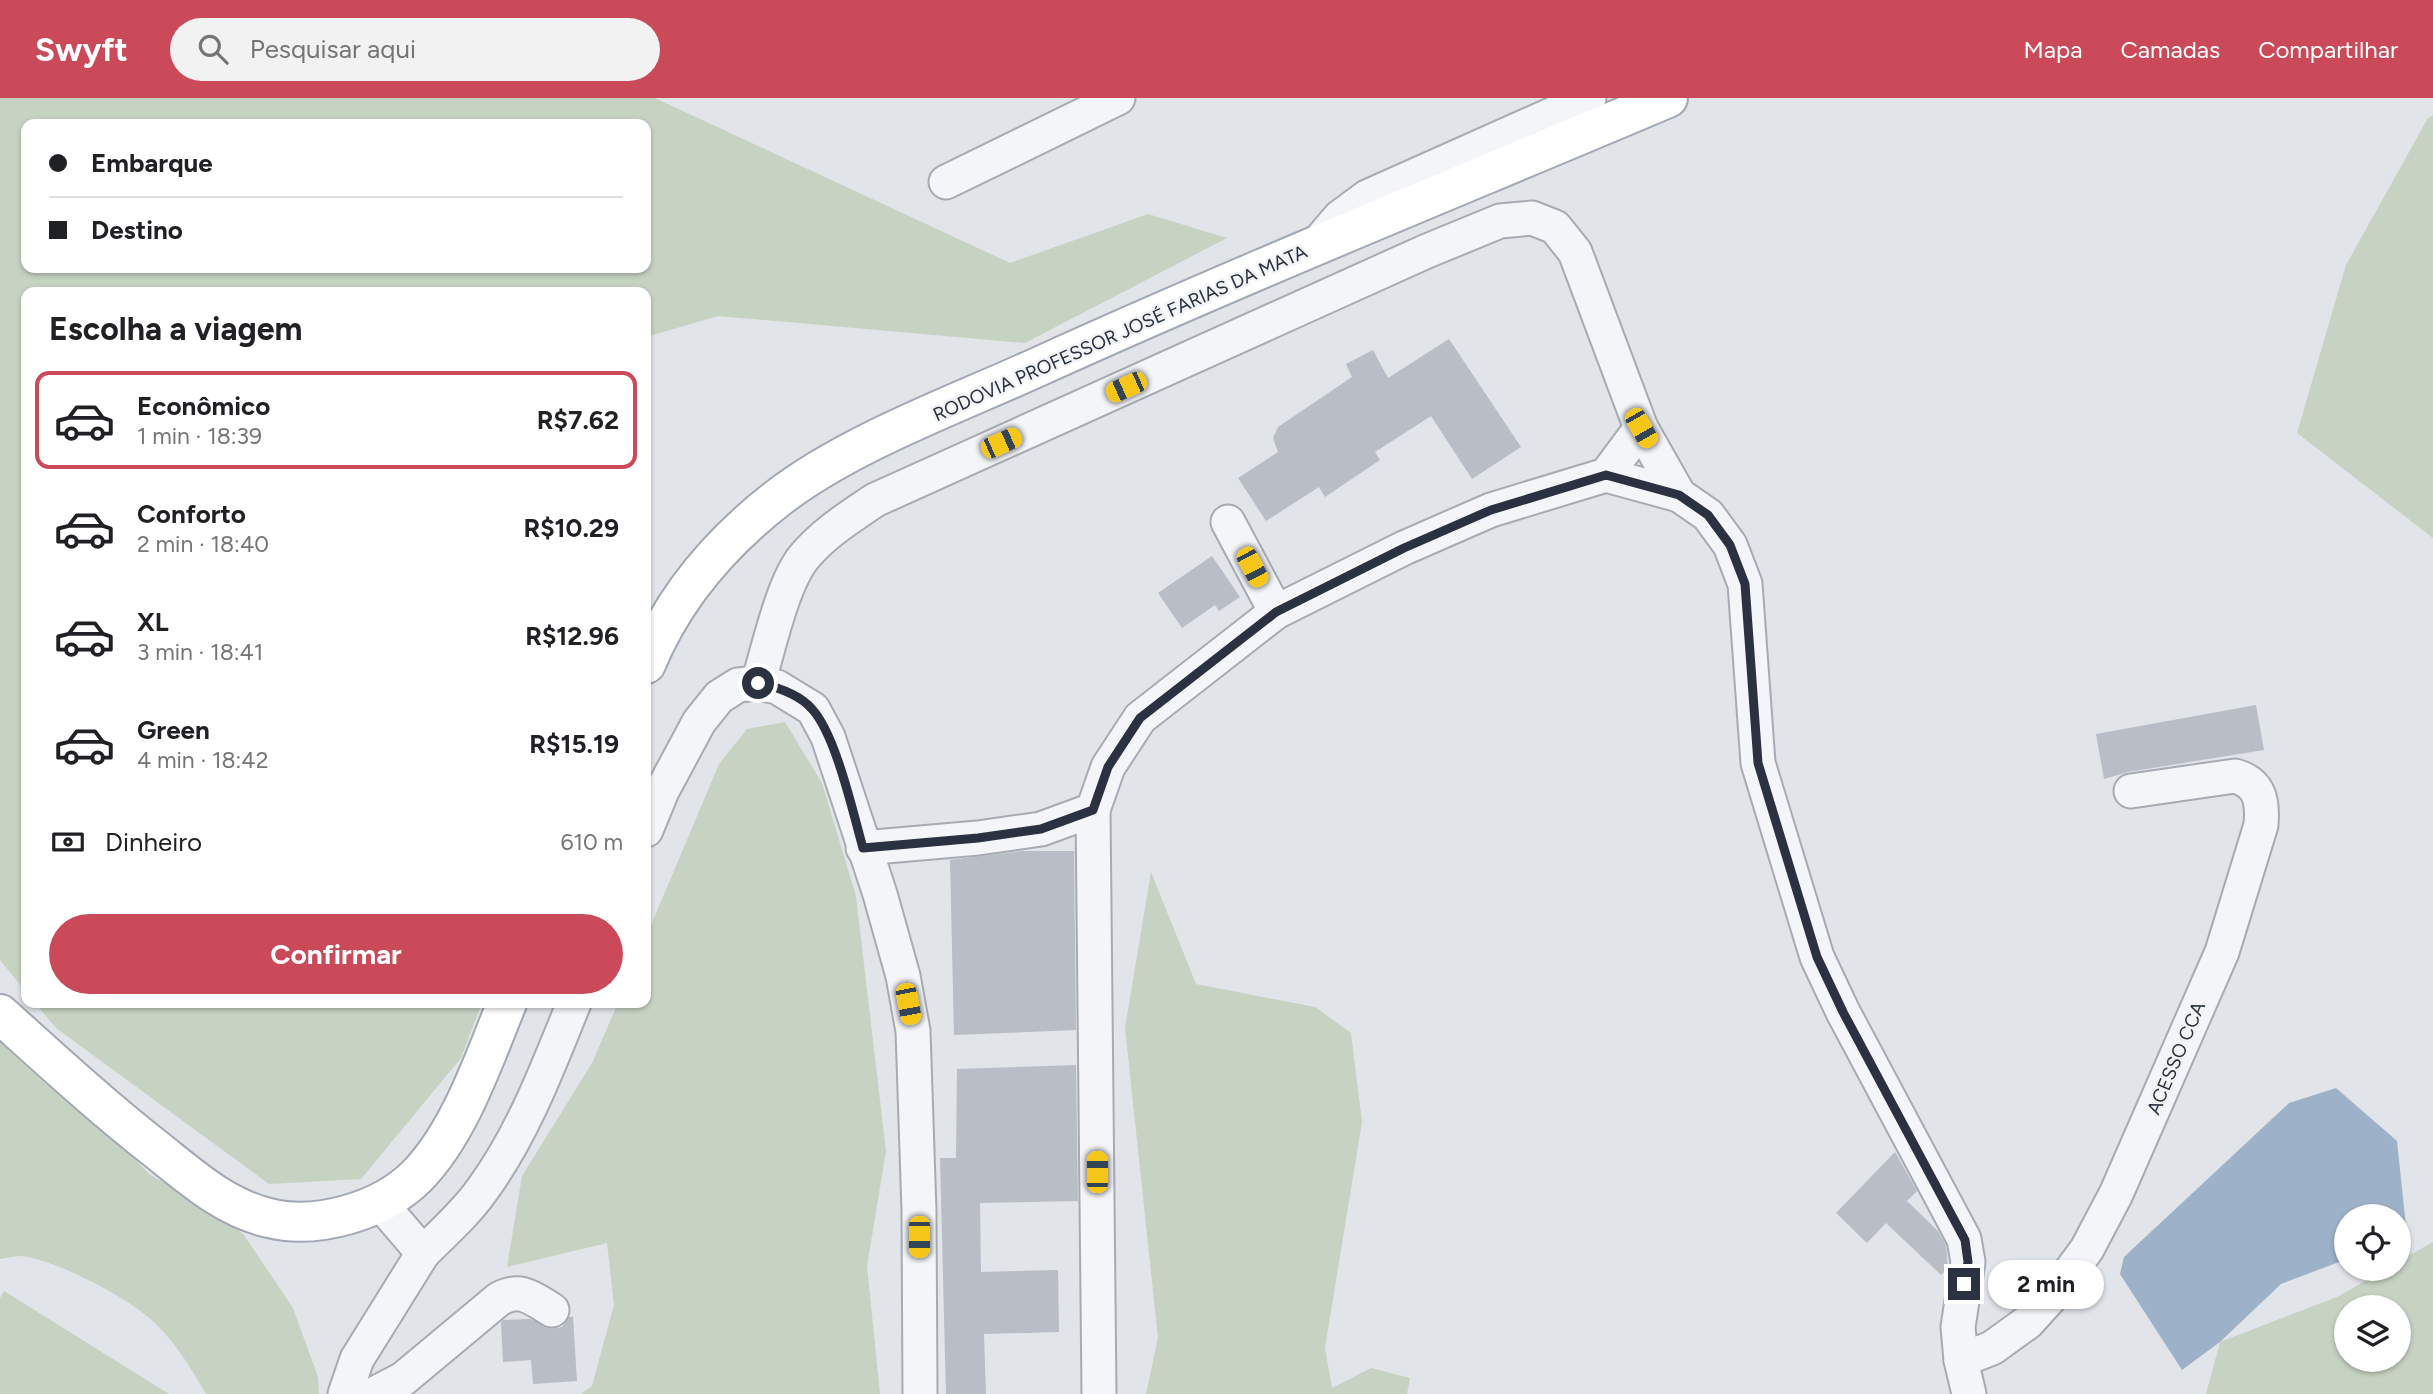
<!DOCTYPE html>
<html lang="pt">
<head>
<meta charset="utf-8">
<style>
  :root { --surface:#fff; --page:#f2f2f2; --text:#202124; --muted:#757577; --line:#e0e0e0; --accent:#cb4a5a }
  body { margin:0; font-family:Figtree,sans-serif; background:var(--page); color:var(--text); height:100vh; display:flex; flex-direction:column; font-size:26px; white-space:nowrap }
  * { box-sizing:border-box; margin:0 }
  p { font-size:23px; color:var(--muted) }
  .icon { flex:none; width:38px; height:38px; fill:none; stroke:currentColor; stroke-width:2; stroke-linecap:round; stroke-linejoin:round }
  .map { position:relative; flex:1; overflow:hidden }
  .drawer { position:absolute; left:21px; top:189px; width:630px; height:721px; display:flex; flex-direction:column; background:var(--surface); border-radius:14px; box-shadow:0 2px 5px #0004 }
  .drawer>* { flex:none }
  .guide { position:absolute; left:21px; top:21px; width:630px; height:154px; border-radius:14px; box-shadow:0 2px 5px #0004; display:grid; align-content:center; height:154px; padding:0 28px; background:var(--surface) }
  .fabs { position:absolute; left:2334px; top:1106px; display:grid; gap:14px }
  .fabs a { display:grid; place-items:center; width:77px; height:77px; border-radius:50%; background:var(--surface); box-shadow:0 2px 5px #0004; font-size:35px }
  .end { position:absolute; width:32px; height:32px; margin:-16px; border:9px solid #2a3241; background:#fff; box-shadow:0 0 0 4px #fff }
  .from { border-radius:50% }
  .bubble { position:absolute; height:49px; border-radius:24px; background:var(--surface); box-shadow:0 2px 5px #0004; font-size:23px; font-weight:700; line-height:49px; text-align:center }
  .car { position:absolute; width:21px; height:42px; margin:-21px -10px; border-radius:9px; box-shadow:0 0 5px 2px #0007; background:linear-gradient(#f5c518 24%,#345 0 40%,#f5c518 0 76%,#345 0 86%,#f5c518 0) }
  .guide b { display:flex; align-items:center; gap:24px; height:66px; font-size:26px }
  .guide b+b { border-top:2px solid var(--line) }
  .guide i { width:18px; height:18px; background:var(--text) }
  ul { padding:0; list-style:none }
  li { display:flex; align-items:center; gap:21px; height:98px; margin:0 14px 10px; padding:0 14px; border:4px solid transparent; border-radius:14px }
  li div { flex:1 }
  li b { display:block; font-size:26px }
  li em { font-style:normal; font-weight:700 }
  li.selected { border-color:var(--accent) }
  li>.icon { width:63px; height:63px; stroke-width:1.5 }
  h2 { padding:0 28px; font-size:32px; line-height:84px }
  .pay { display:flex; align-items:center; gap:18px; height:77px; padding:0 28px; font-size:26px }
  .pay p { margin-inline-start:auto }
  .button { display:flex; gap:14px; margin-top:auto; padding:14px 28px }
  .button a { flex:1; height:80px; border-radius:42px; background:var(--accent); color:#fff; font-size:28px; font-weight:700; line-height:80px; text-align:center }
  header { display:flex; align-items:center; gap:42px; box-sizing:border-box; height:98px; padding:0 35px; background:var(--accent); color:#fff }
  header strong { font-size:33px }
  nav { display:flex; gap:38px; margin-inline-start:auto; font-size:24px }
  .search { width:490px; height:63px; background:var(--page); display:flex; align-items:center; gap:18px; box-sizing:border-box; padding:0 24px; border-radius:38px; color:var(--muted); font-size:26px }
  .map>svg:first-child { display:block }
</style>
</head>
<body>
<header>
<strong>Swyft</strong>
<div class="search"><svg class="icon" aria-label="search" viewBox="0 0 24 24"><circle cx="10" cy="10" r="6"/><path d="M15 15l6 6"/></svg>Pesquisar aqui</div>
<nav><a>Mapa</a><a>Camadas</a><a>Compartilhar</a></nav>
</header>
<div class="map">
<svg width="2433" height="1296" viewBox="0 0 2433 1296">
  <rect width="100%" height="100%" fill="#e1e4e9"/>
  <!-- green -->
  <g fill="#c6d3c2" fill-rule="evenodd">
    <path d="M0,0H655L1010,165L1148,116L1227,140L1025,245L718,218L646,239V194H26V894L0,862ZM26,26H646V170H26Z"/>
    <polygon points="2433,17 2433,440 2297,335 2346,167 2428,20"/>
    <polygon points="785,624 822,685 856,798 886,1053 867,1168 880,1296 581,1296 592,1288 614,1207 607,1145 507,1169 522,1078 592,965 618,905 646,905 646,839 719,666 747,631"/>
    <polygon points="1151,774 1196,886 1315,909 1351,935 1362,1024 1325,1250 1332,1290 1371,1270 1410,1280 1407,1296 1146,1296 1158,1240 1125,930"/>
    <polygon points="35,905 482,905 461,960 361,1081 269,1086 56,930"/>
    <path d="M0,936L91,1014L149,1076L224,1119L244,1137L293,1210L318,1279L319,1296H206C191,1270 177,1247 156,1226C133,1202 55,1161 21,1158C15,1158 7,1160 0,1161Z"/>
    <path d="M2433,1144V1296H2206L2220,1244L2337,1199L2386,1171H2399V1163ZM2399,1209V1262H2347V1209Z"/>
    <polygon points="4,1193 169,1296 0,1296 0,1200"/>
  </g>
  <!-- water -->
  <polygon fill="#9db1c8" points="2336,990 2397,1043 2407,1138 2399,1141 2399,1118 2347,1118 2347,1161 2281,1186 2220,1244 2182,1272 2120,1176 2124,1159 2289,1005"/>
  <!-- building -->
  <g fill="#b8bdc6">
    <polygon points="1449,241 1521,349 1472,381 1431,318 1375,354 1380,362 1325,399 1319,389 1266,423 1238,380 1278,354 1273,340 1278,329 1352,279 1346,266 1373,252 1388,280"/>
    <polygon points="1212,458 1240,499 1219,513 1215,507 1182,530 1158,495"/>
    <polygon points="2256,607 2264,652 2128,674 2104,681 2096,636"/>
    <polygon points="1022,753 1074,753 1076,932 954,937 950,762"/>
    <polygon points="1076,967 1078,1103 980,1105 981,1174 1058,1172 1059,1234 984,1236 986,1296 946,1296 940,1060 956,1060 957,971"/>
    <polygon points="1895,1054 1917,1093 1907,1103 1938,1133 1946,1147 1948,1170 1941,1177 1886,1125 1867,1145 1836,1115"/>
    <polygon points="569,1219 573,1219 577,1283 533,1286 531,1262 503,1264 501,1225 503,1222 530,1221 552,1231 562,1229"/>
  </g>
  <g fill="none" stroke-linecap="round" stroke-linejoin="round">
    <!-- minor casing -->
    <g stroke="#a6abb3" stroke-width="37">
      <g id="minor">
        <polyline points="946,84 1118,0"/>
        <polyline points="1316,147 1340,119 1367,99 1589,0"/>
        <polyline points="1606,377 1679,397"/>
        <polyline points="1276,514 1404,450 1491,412 1606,377 1641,330"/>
        <path d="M758,585C769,550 782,486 804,459C824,435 850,419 875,402L1427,153L1500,123L1532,120L1555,129L1575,154L1641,330L1679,397L1708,417L1730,447L1745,486L1758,665L1817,859L1843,914L1964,1141L1968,1164L1958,1229L1961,1262"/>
        <polyline points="1093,712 1099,1296"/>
        <polyline points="646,732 662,693 699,624 719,599 738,587 758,585 777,589 813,611 828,639 880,796 903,878 913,933 919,1113 920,1296"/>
        <polyline points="863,750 978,740 1041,731 1093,712 1108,669 1140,620 1276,514 1228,424"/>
        <path d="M423,1155C443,1135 465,1116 482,1092C523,1036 548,969 574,905"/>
        <polyline points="345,1296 357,1261 423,1155 381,1106"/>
        <path d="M374,1296L403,1281L499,1201C521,1189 532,1200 552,1212"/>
        <path d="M1969,1296L1961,1262L1992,1250L2028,1224L2056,1193L2087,1151L2116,1096L2222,854L2261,727C2263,703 2260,685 2235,678L2131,693"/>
      </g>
    </g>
    <!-- major casing -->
    <g stroke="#a1a8b5" stroke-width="42">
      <g id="major">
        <path d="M646,566C674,498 720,445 778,400C849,345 957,306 1040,268C1247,174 1458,89 1668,0"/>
        <path d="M0,916C51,962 102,1009 157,1052C191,1079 225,1110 269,1120C317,1132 382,1113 417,1078C460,1034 484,961 507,905"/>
      </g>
    </g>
    <!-- minor -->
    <use href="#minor" stroke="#f4f5f8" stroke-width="33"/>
    <!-- major -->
    <use href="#major" stroke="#fff" stroke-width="38"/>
  </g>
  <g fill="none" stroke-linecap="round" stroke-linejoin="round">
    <!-- route -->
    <path stroke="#2a3241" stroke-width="9" d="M758,585C777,589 799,596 812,611C836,637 853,715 863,750L978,740L1041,731L1093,712L1108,669L1140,620L1276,514L1404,450L1491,412L1606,377L1679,397L1708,417L1730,447L1745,486L1758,665L1817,859L1843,914L1965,1142L1968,1164L1964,1186"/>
  </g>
  <g text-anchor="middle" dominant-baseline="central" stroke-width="5" stroke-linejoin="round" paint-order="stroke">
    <!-- street labels -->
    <g font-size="19" fill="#2a3241" stroke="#f1f3f7">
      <text transform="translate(1120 235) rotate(-24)">RODOVIA PROFESSOR JOSÉ FARIAS DA MATA</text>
      <text transform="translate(2176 960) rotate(-67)">ACESSO CCA</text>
    </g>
  </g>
</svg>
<div class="fabs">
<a><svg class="icon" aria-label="locate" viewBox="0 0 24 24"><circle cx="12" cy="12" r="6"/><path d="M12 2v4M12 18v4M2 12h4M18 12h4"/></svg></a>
<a><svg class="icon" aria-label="layers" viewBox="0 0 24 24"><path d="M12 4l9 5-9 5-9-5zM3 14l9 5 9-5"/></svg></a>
</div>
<i class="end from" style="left:758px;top:585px"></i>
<i class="end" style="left:1964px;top:1186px"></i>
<div class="bubble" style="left:1988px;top:1162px;width:116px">2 min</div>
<i class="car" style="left:1126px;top:289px;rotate:246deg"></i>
<i class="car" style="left:1641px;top:330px;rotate:150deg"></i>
<i class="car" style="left:1001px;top:345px;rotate:66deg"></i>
<i class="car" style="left:1252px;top:469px;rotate:152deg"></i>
<i class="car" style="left:908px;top:906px;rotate:169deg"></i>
<i class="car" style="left:1097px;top:1074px;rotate:0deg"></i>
<i class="car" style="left:919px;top:1139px;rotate:180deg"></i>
<div class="guide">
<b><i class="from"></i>Embarque</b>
<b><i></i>Destino</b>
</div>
<section class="drawer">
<h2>Escolha a viagem</h2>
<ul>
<li class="selected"><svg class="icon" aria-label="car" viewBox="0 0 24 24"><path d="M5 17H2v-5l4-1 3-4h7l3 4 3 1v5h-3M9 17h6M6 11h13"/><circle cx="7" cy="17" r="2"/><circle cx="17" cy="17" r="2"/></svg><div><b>Econômico</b><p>1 min · 18:39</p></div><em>R$7.62</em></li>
<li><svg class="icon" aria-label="car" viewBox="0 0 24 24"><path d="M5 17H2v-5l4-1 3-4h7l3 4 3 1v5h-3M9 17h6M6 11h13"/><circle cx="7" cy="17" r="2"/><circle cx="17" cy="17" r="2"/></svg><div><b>Conforto</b><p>2 min · 18:40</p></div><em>R$10.29</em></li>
<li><svg class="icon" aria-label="car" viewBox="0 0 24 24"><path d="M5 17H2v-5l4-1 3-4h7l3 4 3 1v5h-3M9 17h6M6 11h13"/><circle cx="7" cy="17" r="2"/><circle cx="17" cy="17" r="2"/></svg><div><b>XL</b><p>3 min · 18:41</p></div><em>R$12.96</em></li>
<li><svg class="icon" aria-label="car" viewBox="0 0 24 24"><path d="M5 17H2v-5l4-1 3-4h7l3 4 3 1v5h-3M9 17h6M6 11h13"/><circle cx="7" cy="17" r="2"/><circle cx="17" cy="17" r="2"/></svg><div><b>Green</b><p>4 min · 18:42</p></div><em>R$15.19</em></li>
</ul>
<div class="pay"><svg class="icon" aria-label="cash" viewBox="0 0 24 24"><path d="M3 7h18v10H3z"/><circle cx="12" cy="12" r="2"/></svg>Dinheiro<p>610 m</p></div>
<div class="button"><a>Confirmar</a></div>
</section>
</div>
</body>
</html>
